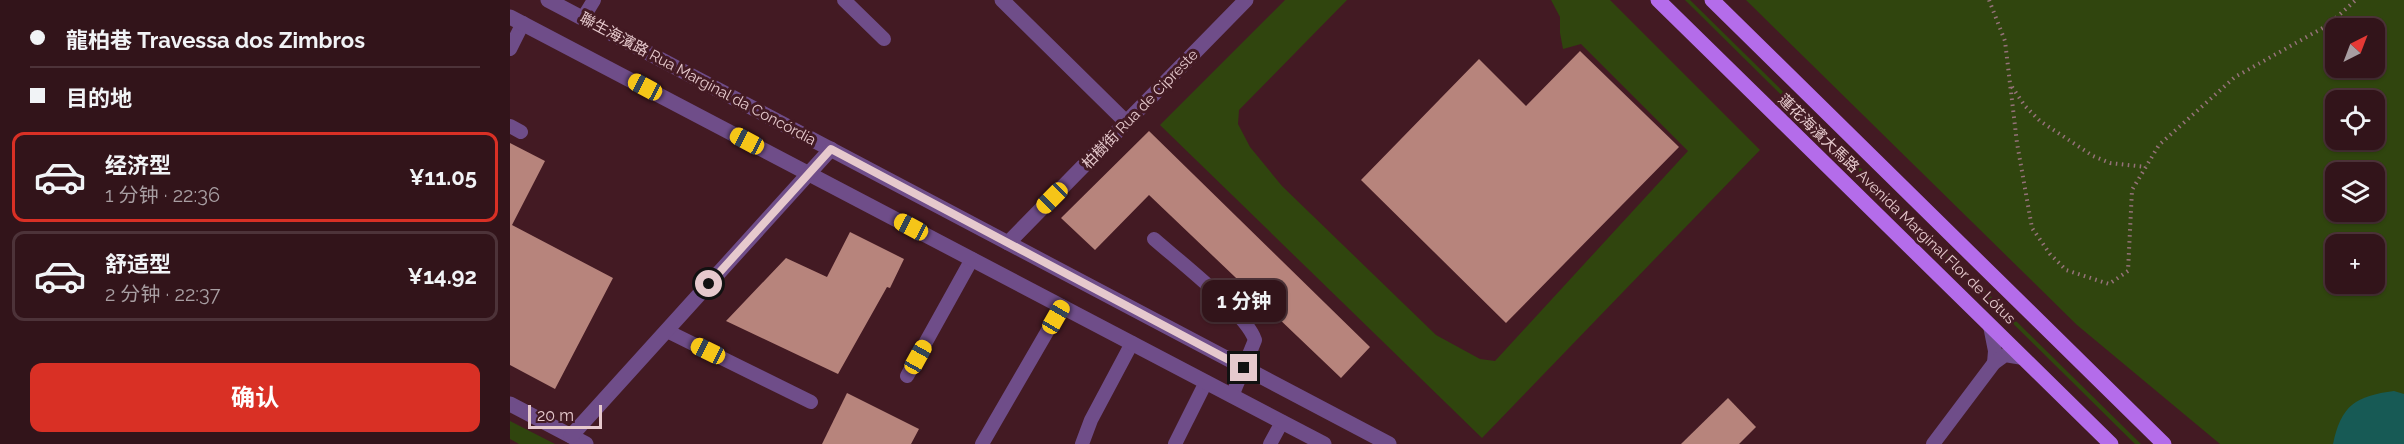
<!DOCTYPE html>
<html lang="zh">
<head>
<meta charset="utf-8">
<style>
  :root { --surface:#32141a; --page:#3d2127; --text:#f1f3f6; --muted:#a89ea2; --line:#4d3339; --accent:#d93025 }
  body { margin:0; font-family:Raleway,"Noto Sans SC",sans-serif; background:var(--page); color:var(--text); height:100vh; display:flex; flex-direction:column; font-size:22px; white-space:nowrap }
  * { box-sizing:border-box; margin:0 }
  p { font-size:20px; color:var(--muted) }
  .icon { flex:none; width:33px; height:33px; fill:none; stroke:currentColor; stroke-width:2; stroke-linecap:round; stroke-linejoin:round }
  .map { position:relative; flex:1; overflow:hidden }
  .side { display:flex; flex-direction:column; background:var(--surface); width:510px }
  .side>* { flex:none }
  .top-card { display:grid; align-content:center; height:132px; padding:0 30px; background:var(--surface) }
  .needle { width:39px; rotate:42deg }
  .fabs { position:absolute; left:1815px; top:18px; display:grid; gap:12px }
  .fabs a { display:grid; place-items:center; width:60px; height:60px; border-radius:12px; background:var(--surface); box-shadow:0 2px 4px #0004,0 0 0 2px var(--line); font-size:30px }
  .scale { position:absolute; left:18px; bottom:15px; width:74px; box-sizing:border-box; padding-left:6px; border:3px solid #e6c9cd; border-top:0; font-size:16px; line-height:21px; white-space:nowrap; color:#e6c9cd; -webkit-text-stroke:4px #431a23; paint-order:stroke }
  .end { position:absolute; width:27px; height:27px; margin:-14px; border:8px solid #e6c9cd; background:#111; box-shadow:0 0 0 3px #111 }
  .from { border-radius:50% }
  .bubble { position:absolute; height:42px; border-radius:12px; background:var(--surface); box-shadow:0 2px 4px #0004,0 0 0 2px var(--line); font-size:20px; font-weight:700; line-height:42px; text-align:center }
  .car { position:absolute; width:18px; height:36px; margin:-18px -9px; border-radius:8px; box-shadow:0 0 4px 2px #0007; background:linear-gradient(#f5c518 24%,#345 0 40%,#f5c518 0 76%,#345 0 86%,#f5c518 0) }
  .top-card b { display:flex; align-items:center; gap:21px; height:57px; font-size:22px }
  .top-card b+b { border-top:2px solid var(--line) }
  .top-card i { width:15px; height:15px; background:var(--text) }
  ul { padding:0; list-style:none }
  li { display:flex; align-items:center; gap:18px; height:90px; margin:0 12px 9px; padding:0 18px; border:3px solid var(--line); border-radius:12px }
  li div { flex:1 }
  li b { display:block; font-size:22px }
  li em { font-style:normal; font-weight:700 }
  li.active { border-color:var(--accent) }
  li>.icon { width:54px; height:54px; stroke-width:1.5 }
  .cta { display:flex; gap:12px; margin-top:auto; padding:12px 30px }
  .cta a { flex:1; height:69px; border-radius:12px; background:var(--accent); color:#fff; font-size:24px; font-weight:700; line-height:69px; text-align:center }
  main { display:flex; flex:1; min-height:0 }
  .map>svg:first-child { display:block }
</style>
</head>
<body>
<main>
<section class="side">
<div class="top-card">
<b><i class="from"></i>龍柏巷 Travessa dos Zimbros</b>
<b><i></i>目的地</b>
</div>
<ul>
<li class="active"><svg class="icon" aria-label="car" viewBox="0 0 24 24"><path d="M5 17H2v-5l4-1 3-4h7l3 4 3 1v5h-3M9 17h6M6 11h13"/><circle cx="7" cy="17" r="2"/><circle cx="17" cy="17" r="2"/></svg><div><b>经济型</b><p>1 分钟 · 22:36</p></div><em>¥11.05</em></li>
<li><svg class="icon" aria-label="car" viewBox="0 0 24 24"><path d="M5 17H2v-5l4-1 3-4h7l3 4 3 1v5h-3M9 17h6M6 11h13"/><circle cx="7" cy="17" r="2"/><circle cx="17" cy="17" r="2"/></svg><div><b>舒适型</b><p>2 分钟 · 22:37</p></div><em>¥14.92</em></li>
</ul>
<div class="cta"><a>确认</a></div>
</section>
<div class="map">
<svg width="1894" height="444" viewBox="0 0 1894 444">
  <rect width="100%" height="100%" fill="#431a23"/>
  <!-- green -->
  <g fill="#30450e" fill-rule="evenodd">
    <polygon points="775,0 837,0 729,110 728,124 740,147 772,186 926,335 970,359 985,361 1178,151 1071,44 1053,49 1050,33 1050,17 1041,0 1100,0 1250,150 972,438 650,125"/>
    <polygon points="1175,0 1180,0 1631,444 1625,444"/>
    <path d="M1236,0H1894V444H1710L1567,325ZM1826,28H1864V68H1826ZM1826,100H1864V140H1826ZM1826,172H1864V212H1826ZM1826,244H1864V284H1826Z"/>
    <polygon points="0,421 45,444 9,444 0,439"/>
  </g>
  <!-- water -->
  <path fill="#175a55" d="M1884,391L1894,394V444H1823C1831,405 1846,396 1884,391Z"/>
  <!-- building -->
  <g fill="#b7847c">
    <polygon points="1070,51 1169,147 996,323 851,180 969,59 1016,106"/>
    <polygon points="639,131 860,347 831,378 639,195 585,250 551,218"/>
    <polygon points="0,143 35,161 2,225 103,278 45,389 0,365"/>
    <polygon points="340,232 394,259 380,288 377,287 328,374 216,321 276,258 317,277"/>
    <polygon points="337,393 409,429 401,444 312,444"/>
    <polygon points="1218,398 1246,427 1229,444 1171,444"/>
  </g>
  <g fill="none" stroke-linecap="round" stroke-linejoin="round">
    <!-- path -->
    <g stroke="#957279" stroke-width="4" stroke-dasharray="1.5 4.5" stroke-linecap="butt">
      <polyline points="1479,0 1495,41 1507,143 1522,228 1540,254 1556,270 1599,284 1618,271 1622,190 1649,145 1725,77 1818,25 1846,0"/>
      <polyline points="1502,87 1515,106 1530,121 1583,156 1600,163 1636,167"/>
    </g>
    <!-- lane -->
    <g stroke="#6f4d89" stroke-width="14">
      <polyline points="334,0 374,39"/>
      <polyline points="73,18 84,0"/>
      <polyline points="0,49 13,23"/>
      <polyline points="0,126 11,132"/>
      <path d="M644,239C669,261 736,313 745,340L722,396"/>
      <polyline points="1480,326 1485,351 1484,363"/>
      <polyline points="157,331 301,402"/>
      <polyline points="397,376 462,259"/>
      <polyline points="472,444 552,306"/>
      <polyline points="572,444 581,420 622,343"/>
      <polyline points="665,444 696,382"/>
      <polyline points="760,444 772,422"/>
      <polyline points="1423,444 1484,363 1495,355 1513,358"/>
    </g>
    <!-- street -->
    <g stroke="#6f4d89" stroke-width="15">
      <polyline points="38,0 879,444"/>
      <polyline points="492,0 616,122"/>
      <polyline points="0,17 814,444"/>
      <polyline points="498,243 736,0"/>
      <polyline points="0,404 76,444"/>
      <polyline points="61,436 321,149"/>
    </g>
    <!-- primary -->
    <g stroke="#b46cea" stroke-width="15">
      <polyline points="1148,0 1601,444"/>
      <polyline points="1202,0 1654,444"/>
    </g>
  </g>
  <g fill="none" stroke-linecap="round" stroke-linejoin="round">
    <!-- route -->
    <polyline stroke="#e6c9cd" stroke-width="8" points="199,284 321,149 734,368"/>
  </g>
  <g text-anchor="middle" dominant-baseline="central" stroke-width="6" stroke-linejoin="round" paint-order="stroke">
    <!-- street labels -->
    <g font-size="15" fill="#e6c9cd" stroke="#431a23">
      <text transform="translate(188 79) rotate(28)">聯生海濱路 Rua Marginal da Concórdia</text>
      <text transform="translate(630 109) rotate(-46)">柏樹街 Rua de Cipreste</text>
      <text transform="translate(1387 209) rotate(44)">蓮花海濱大馬路 Avenida Marginal Flor de Lótus</text>
    </g>
  </g>
</svg>
<div class="fabs">
<a><svg class="needle" viewBox="-14 -14 28 28"><path d="M0-13l5 13h-10z" fill="#e53935"/><path d="M0 13l5-13h-10z" fill="#a89ea2"/></svg></a>
<a><svg class="icon" aria-label="locate" viewBox="0 0 24 24"><circle cx="12" cy="12" r="6"/><path d="M12 2v4M12 18v4M2 12h4M18 12h4"/></svg></a>
<a><svg class="icon" aria-label="layers" viewBox="0 0 24 24"><path d="M12 4l9 5-9 5-9-5zM3 14l9 5 9-5"/></svg></a>
<a>+</a>
</div>
<div class="scale">20 m</div>
<i class="end from" style="left:199px;top:284px"></i>
<i class="end" style="left:734px;top:368px"></i>
<div class="bubble" style="left:692px;top:280px;width:84px">1 分钟</div>
<i class="car" style="left:135px;top:87px;rotate:298deg"></i>
<i class="car" style="left:237px;top:141px;rotate:298deg"></i>
<i class="car" style="left:542px;top:198px;rotate:225deg"></i>
<i class="car" style="left:401px;top:227px;rotate:298deg"></i>
<i class="car" style="left:546px;top:317px;rotate:30deg"></i>
<i class="car" style="left:198px;top:351px;rotate:296deg"></i>
<i class="car" style="left:408px;top:357px;rotate:29deg"></i>
</div>
</main>
</body>
</html>
